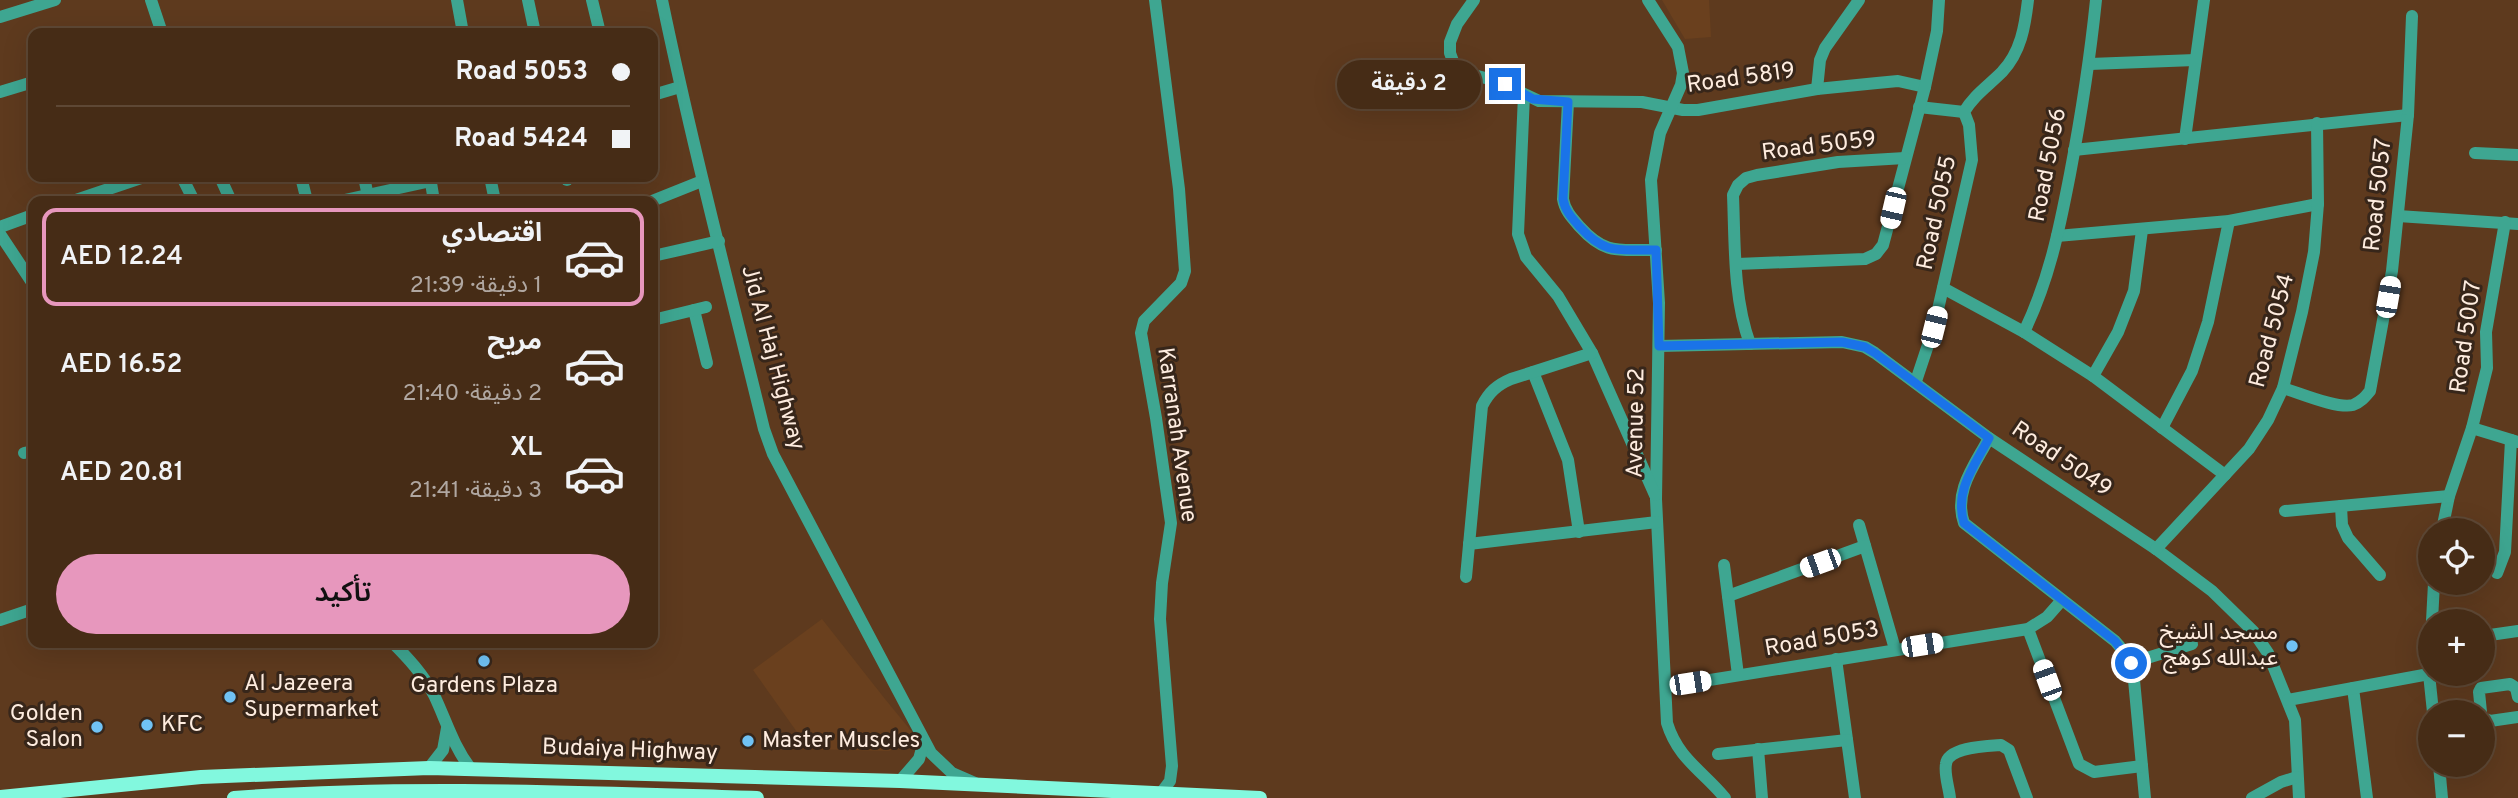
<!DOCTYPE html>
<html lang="ar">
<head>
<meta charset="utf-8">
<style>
  :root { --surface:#462c16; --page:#4d341f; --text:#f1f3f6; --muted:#b0a7a1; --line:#5e4835; --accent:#e797bd }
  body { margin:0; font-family:Overpass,"Noto Sans Arabic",sans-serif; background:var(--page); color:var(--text); direction:rtl; height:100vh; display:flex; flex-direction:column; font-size:26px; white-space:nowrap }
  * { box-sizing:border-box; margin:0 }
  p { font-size:23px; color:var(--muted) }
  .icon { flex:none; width:38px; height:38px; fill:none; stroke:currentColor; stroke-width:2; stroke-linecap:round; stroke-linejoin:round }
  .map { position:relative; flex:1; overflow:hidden; direction:ltr }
  .sheet { position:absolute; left:28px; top:196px; width:630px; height:452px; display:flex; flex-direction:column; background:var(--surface); border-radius:14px; box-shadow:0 7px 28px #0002,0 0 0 2px var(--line); direction:rtl }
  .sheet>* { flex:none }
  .top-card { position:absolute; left:28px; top:28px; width:630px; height:154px; border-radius:14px; box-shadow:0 7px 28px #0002,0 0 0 2px var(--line); direction:rtl; display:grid; align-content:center; height:154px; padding:0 28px; background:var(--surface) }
  .buttons { position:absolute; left:2418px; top:518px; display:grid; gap:14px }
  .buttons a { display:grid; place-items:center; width:77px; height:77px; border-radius:50%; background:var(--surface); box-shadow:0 7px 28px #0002,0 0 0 2px var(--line); font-size:35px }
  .end { position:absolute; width:32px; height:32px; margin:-16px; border:9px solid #1a73e8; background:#fff; box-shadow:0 0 0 4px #fff }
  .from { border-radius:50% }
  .bubble { position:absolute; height:49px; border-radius:24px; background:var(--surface); box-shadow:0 7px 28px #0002,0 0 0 2px var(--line); font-size:23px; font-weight:600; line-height:49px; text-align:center; direction:rtl }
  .car { position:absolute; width:21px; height:42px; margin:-21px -10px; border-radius:9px; box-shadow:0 0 5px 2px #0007; background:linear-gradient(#fff 24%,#345 0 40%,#fff 0 76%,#345 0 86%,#fff 0) }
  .top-card b { display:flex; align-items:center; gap:24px; height:66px; font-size:26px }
  .top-card b+b { border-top:2px solid var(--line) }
  .top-card i { width:18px; height:18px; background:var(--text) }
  ul { padding:12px 0 0; list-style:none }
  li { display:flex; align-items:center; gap:21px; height:98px; margin:0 14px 10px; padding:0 14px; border:4px solid transparent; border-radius:14px }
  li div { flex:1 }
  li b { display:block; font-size:26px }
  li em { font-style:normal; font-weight:600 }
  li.current { border-color:var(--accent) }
  li>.icon { width:63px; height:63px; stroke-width:1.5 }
  .primary-button { display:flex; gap:14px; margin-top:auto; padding:14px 28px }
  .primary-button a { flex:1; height:80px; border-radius:42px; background:var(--accent); color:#111; font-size:28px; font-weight:600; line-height:80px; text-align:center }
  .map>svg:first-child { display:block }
</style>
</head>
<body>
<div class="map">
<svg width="2518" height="798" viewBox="0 0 2518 798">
  <rect width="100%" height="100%" fill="#5e3a1e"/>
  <!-- built -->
  <g fill="#6a401e">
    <polygon points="1662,0 1709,0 1711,37 1685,39"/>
    <polygon points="822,619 885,699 917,738 889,751 809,749 753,670"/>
  </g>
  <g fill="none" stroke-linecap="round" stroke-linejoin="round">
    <!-- minor -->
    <g stroke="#3ea691" stroke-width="12">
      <polyline points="151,0 162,33"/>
      <polyline points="457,0 463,33"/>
      <polyline points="528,0 535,33"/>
      <polyline points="592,0 600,33"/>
      <path d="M662,0C692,144 729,286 764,429L773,454L931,753L952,773L975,783"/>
      <polyline points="1155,0 1179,189 1185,271 1181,283 1144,321 1141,333 1156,418 1171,523 1162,583 1160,619 1172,766 1170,781 1161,793"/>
      <polyline points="1474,0 1457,24 1450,42 1450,53 1454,64 1462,72 1497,81 1539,101 1642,102 1683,110 1698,110 1817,89 1877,83 1898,81 1925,87"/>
      <path d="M1648,0L1678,47L1683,73L1681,85L1660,133L1651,180L1659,303L1656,499L1667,723C1678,759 1703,771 1725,798"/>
      <polyline points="0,17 55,0"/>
      <polyline points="2090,64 2195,60"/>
      <polyline points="1817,89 1820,60 1825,48 1859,0"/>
      <polyline points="0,92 33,82"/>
      <polyline points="653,95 680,87"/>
      <polyline points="1524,95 1518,234 1526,257 1558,296 1592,353 1655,495"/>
      <path d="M1568,102L1563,199C1565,211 1572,218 1580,227C1606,256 1620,249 1656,250"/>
      <polyline points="1919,107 1964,112"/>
      <polyline points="2185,139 2204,0"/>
      <polyline points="2074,150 2408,115"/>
      <polyline points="2475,153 2518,155"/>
      <polyline points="182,177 194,201"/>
      <polyline points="220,177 231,201"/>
      <polyline points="301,177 307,201"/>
      <polyline points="364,177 369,201"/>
      <polyline points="430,177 434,201"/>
      <polyline points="490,177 495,201"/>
      <polyline points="567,177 567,180"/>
      <polyline points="73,201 144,177"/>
      <polyline points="340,201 431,181"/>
      <polyline points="652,201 702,181"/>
      <polyline points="2398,216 2518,224"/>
      <polyline points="0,227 33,215"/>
      <polyline points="0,234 33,284"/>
      <polyline points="2057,236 2229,221 2318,204"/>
      <polyline points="653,256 719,241"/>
      <polyline points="1737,264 1865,259 1876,254 1883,245 1925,87 1937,31 1939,0"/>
      <polyline points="1943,288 2024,332 2093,376 2225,475"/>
      <polyline points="694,310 707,363"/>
      <polyline points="653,320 706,307"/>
      <path d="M2024,332C2049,280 2059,231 2070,174C2081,116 2090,59 2096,0"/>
      <path d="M1750,344C1733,297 1735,244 1733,195L1738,185L1746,178L1757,175L1838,162L1905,158"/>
      <polyline points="1659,346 1842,342 1865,347 1875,353 1989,438 2156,549 2212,591 2253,631 2268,653 2295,720 2299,798"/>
      <polyline points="1533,372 1568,460 1579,532"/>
      <polyline points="2093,376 2118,332 2134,291 2142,230"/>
      <path d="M1916,381L1934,327L1972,160L1969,125L1964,112C1974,95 1988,86 2002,72C2021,52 2025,26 2028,0"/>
      <path d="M2283,388C2300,393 2337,409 2353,405C2361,402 2365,397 2370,391L2392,271L2408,115L2412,16"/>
      <polyline points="2162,428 2192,371 2208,322 2229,221"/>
      <polyline points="2472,428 2518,442"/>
      <path d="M1989,438C1975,465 1953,491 1964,523L2115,641C2126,653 2131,663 2134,680L2145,798"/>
      <polyline points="24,453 33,451"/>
      <polyline points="2341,506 2342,525 2348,538 2380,575"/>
      <polyline points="2285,511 2449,496"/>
      <polyline points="1859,525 1895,649"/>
      <polyline points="2442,530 2449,496 2472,428 2487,368 2486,332 2505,222"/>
      <polyline points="1469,544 1657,522"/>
      <polyline points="2156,549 2249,449 2268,420 2283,388 2302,312 2314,252 2318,204 2317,123"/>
      <polyline points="1724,565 1738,675"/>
      <polyline points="2497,573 2505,552 2511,440"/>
      <path d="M1466,577L1482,406C1489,392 1497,385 1511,379L1592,353"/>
      <polyline points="1728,596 1865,546"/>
      <polyline points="0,620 33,609"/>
      <polyline points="2432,621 2434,583"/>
      <polyline points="2028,629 2079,764 2094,772 2142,766"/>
      <polyline points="2483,636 2518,631"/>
      <polyline points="2431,640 2429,674 2433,712"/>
      <path d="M392,642C408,658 423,674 434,695C446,720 453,746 471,769"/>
      <polyline points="1836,659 1855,798"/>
      <polyline points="2131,663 2192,644"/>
      <polyline points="1666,687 2028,629 2047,617 2062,600"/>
      <polyline points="2353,688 2367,798"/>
      <polyline points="2288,700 2429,674"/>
      <polyline points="2481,712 2479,692 2481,688 2510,684 2516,688 2518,697"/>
      <polyline points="2483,718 2490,721 2518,717"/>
      <polyline points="1758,749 1762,798"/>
      <polyline points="1718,754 1847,740"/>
      <polyline points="2439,765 2442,798"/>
      <polyline points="429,768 443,750 447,728"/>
      <polyline points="900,781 919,759 924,741"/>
      <path d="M1950,798C1949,788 1944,774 1946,764C1948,747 1987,746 2001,745L2009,750L2027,798"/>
      <polyline points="2252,798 2281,782 2297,777"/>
    </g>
    <!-- major -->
    <g stroke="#82f8de" stroke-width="14">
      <polyline points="0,797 201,777 429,768 900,781 1260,798"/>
      <path d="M234,798C407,785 583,793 757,798"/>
    </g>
  </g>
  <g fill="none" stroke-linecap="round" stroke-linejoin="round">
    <!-- route -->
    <path stroke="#1a73e8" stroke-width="9" d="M1505,84L1533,99L1568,102L1563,199C1565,211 1572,218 1580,227C1606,256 1620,249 1656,250L1659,346L1842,342L1865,347L1875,353L1989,438C1975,465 1954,491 1964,523L2115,641L2131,663"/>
  </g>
  <!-- markers -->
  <g fill="#70c2f4" stroke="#37261a" stroke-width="2.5">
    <circle cx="2292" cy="646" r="7"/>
    <circle cx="484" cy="661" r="7"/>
    <circle cx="230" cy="697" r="7"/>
    <circle cx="147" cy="725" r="7"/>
    <circle cx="97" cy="727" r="7"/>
    <circle cx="748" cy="741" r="7"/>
  </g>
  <g text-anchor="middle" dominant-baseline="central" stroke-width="6" stroke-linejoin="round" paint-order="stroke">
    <!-- street labels -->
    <g font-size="23" fill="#feecdf" stroke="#37261a">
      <text transform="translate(1741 79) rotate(-8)">Road 5819</text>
      <text transform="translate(1819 147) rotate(-7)">Road 5059</text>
      <text transform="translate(2049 165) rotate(-79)">Road 5056</text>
      <text transform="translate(2379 195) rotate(-84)">Road 5057</text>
      <text transform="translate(1938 213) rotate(-78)">Road 5055</text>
      <text transform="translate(2273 331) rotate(-75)">Road 5054</text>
      <text transform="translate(2467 337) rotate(-82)">Road 5007</text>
      <text transform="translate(772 358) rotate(75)">Jid Al Haj Highway</text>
      <text transform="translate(1637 423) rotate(-89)">Avenue 52</text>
      <text transform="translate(1176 435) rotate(82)">Karranah Avenue</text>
      <text transform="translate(2061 460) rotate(34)">Road 5049</text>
      <text transform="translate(1822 640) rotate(-10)">Road 5053</text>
      <text transform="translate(630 751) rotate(2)">Budaiya Highway</text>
    </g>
    <!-- poi labels -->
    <g font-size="23" fill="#feecdf" stroke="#37261a" text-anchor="start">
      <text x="2278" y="633" text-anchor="end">مسجد الشيخ<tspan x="2278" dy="26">عبدالله كوهج</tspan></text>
      <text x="244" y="684">Al Jazeera<tspan x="244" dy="26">Supermarket</tspan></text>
      <text x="484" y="686" text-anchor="middle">Gardens Plaza</text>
      <text x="83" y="714" text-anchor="end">Golden<tspan x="83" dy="26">Salon</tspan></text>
      <text x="161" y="725">KFC</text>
      <text x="762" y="741">Master Muscles</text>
    </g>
  </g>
</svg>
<div class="buttons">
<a><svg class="icon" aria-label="locate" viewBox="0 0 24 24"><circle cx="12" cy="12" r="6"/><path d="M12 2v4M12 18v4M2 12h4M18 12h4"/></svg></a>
<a>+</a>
<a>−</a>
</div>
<i class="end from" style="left:2131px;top:663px"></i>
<i class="end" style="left:1505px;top:84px"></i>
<div class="bubble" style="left:1337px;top:60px;width:144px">2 دقيقة</div>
<i class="car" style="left:1893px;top:208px;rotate:193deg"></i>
<i class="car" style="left:2388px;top:297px;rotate:10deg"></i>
<i class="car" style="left:1934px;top:327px;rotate:14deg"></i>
<i class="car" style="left:1820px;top:563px;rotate:250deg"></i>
<i class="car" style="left:1922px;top:645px;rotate:81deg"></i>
<i class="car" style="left:2047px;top:680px;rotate:340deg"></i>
<i class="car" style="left:1690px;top:683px;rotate:81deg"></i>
<div class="top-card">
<b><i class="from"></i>Road 5053</b>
<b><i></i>Road 5424</b>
</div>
<section class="sheet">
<ul>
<li class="current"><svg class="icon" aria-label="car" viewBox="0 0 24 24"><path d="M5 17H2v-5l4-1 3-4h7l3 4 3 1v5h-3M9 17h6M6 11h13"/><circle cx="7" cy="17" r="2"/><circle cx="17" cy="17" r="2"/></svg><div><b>اقتصادي</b><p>1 دقيقة · 21:39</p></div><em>AED 12.24</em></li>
<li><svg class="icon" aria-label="car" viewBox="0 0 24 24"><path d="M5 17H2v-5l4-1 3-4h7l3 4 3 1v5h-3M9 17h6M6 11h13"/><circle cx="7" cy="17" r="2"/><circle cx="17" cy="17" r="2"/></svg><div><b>مريح</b><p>2 دقيقة · 21:40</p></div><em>AED 16.52</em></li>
<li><svg class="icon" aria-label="car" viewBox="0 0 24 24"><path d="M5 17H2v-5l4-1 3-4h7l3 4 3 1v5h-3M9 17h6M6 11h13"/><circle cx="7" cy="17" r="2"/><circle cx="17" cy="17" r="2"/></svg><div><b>XL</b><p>3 دقيقة · 21:41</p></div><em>AED 20.81</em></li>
</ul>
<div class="primary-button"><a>تأكيد</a></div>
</section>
</div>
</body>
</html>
